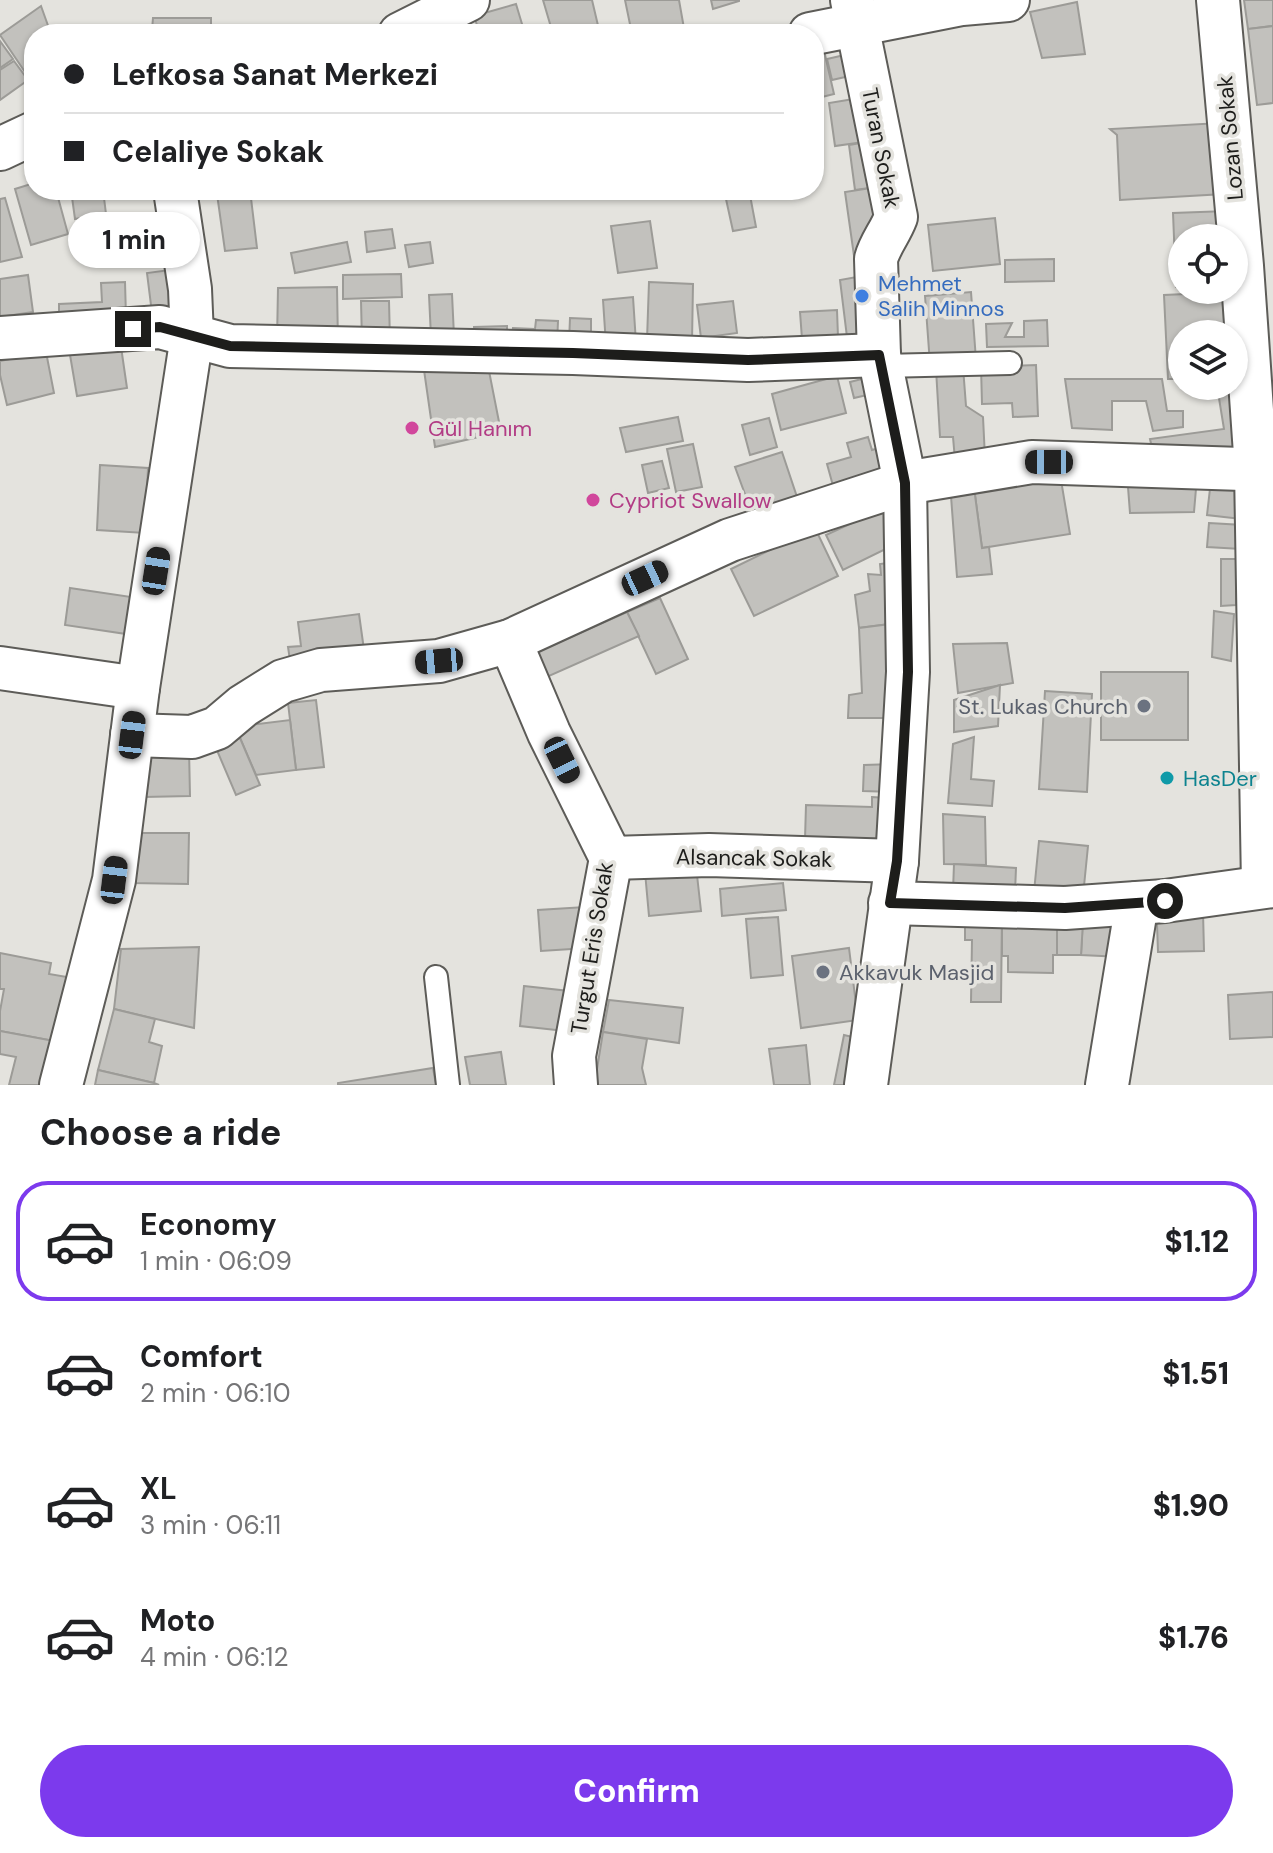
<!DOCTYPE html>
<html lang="en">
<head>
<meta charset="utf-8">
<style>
  :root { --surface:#fff; --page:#f2f2f2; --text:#202124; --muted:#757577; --line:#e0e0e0; --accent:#7c3aed }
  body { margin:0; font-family:"DM Sans",sans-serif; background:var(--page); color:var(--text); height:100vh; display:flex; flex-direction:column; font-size:30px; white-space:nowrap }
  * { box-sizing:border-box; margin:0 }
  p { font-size:26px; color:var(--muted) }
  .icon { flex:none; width:44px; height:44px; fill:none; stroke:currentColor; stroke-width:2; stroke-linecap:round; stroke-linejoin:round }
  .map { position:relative; height:1085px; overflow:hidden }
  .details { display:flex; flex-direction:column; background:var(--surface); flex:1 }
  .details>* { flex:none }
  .top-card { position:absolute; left:24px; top:24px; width:800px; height:176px; border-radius:32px; box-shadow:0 2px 6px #0004; display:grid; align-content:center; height:176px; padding:0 40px; background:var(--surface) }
  .controls { position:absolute; left:1168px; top:224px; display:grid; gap:16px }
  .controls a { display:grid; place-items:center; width:80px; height:80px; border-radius:50%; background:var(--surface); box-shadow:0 2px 6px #0004; font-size:40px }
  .end { position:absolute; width:36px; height:36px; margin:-18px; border:10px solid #1d1d1b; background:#fff; box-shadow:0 0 0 4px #fff }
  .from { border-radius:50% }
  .bubble { position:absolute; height:56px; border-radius:28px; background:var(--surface); box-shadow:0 2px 6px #0004; font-size:26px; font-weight:800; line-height:56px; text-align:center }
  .car { position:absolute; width:24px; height:48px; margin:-24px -12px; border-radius:10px; box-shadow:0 0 6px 2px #0007; background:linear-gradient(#222 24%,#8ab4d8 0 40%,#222 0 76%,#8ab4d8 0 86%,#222 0) }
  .top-card b { display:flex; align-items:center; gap:28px; height:76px; font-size:30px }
  .top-card b+b { border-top:2px solid var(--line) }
  .top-card i { width:20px; height:20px; background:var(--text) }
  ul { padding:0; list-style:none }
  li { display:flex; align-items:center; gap:24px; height:120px; margin:0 16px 12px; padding:0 24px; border:4px solid transparent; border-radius:32px }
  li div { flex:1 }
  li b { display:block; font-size:30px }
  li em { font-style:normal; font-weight:800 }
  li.active { border-color:var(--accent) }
  li>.icon { width:72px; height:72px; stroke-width:1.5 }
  h2 { padding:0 40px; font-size:36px; line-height:96px }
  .cta { display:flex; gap:16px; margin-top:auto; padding:16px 40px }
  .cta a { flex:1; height:92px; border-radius:48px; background:var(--accent); color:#fff; font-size:32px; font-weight:800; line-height:92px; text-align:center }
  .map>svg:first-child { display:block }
</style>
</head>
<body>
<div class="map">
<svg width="1273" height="1085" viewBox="0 0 1273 1085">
  <rect width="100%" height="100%" fill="#e4e3de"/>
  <!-- building -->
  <g fill="#c2c1bd" stroke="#9c9b97" stroke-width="2">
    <polygon points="543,0 592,0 600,34 553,34"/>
    <polygon points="625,0 679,0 685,34 632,34"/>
    <polygon points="711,0 739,0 739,1 713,9"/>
    <polygon points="1244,0 1273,0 1273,26 1248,29"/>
    <polygon points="1077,2 1085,54 1042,58 1030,12"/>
    <polygon points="516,4 525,34 480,34 474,16"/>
    <polygon points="41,6 51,34 34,34 34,75 29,78 0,35"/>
    <polygon points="153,18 211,18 211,32 152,30"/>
    <polygon points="1273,26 1273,103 1257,105 1248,29"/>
    <polygon points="0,41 13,59 0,68"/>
    <polygon points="849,54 854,75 832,80 827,59"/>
    <polygon points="825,55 834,94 814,99 814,57"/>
    <polygon points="14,61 28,80 0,100 0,70"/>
    <polygon points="872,96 878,140 835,146 829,103"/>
    <polygon points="1220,123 1224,194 1120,200 1117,135 1110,129"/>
    <polygon points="878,140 884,186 855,190 849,145"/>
    <polygon points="34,183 34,190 56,190 68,234 31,245 15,189"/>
    <polygon points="884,186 895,330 847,337 840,280 857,277 845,192"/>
    <polygon points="71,190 103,190 106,214 75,219"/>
    <polygon points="239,190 250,190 257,248 225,251 217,194"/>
    <polygon points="724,190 749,190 756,227 733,231"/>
    <polygon points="5,198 22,257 0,262 0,199"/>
    <polygon points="1227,211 1228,238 1182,238 1182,287 1176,287 1173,213"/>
    <polygon points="995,218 1000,264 933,271 928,225"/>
    <polygon points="650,221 657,268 618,273 611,226"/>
    <polygon points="392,229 395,248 367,252 365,232"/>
    <polygon points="347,242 351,262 295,273 291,253"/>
    <polygon points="430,242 433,263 409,267 405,245"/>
    <polygon points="1054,259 1054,281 1005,282 1005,260"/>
    <polygon points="192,267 197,308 152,313 147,273"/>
    <polygon points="401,274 402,297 343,299 343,275"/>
    <polygon points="28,275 33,312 0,317 0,279"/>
    <polygon points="125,282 126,317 59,319 59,304 102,302 101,283"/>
    <polygon points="649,282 693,284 692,342 647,340"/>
    <polygon points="337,287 338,343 277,341 278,288"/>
    <polygon points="971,292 976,360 930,364 925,296"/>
    <polygon points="1231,292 1232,334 1182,334 1182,379 1168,379 1164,295"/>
    <polygon points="452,294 454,336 431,337 429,295"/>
    <polygon points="633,297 636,343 606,345 603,300"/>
    <polygon points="361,301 389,301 390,342 362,342"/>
    <polygon points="733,301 737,333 701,338 697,305"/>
    <polygon points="837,310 838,337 802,339 800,312"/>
    <polygon points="570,318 591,319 591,343 569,343"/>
    <polygon points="536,320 558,321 557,345 512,343 513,328 535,329"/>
    <polygon points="1047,320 1048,346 987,347 986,324 1012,323 1005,337 1024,337 1024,321"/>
    <polygon points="507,326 507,345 474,344 474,327"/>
    <polygon points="120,340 127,388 77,396 69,349"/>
    <polygon points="46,352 54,393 7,405 0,375 0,361"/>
    <polygon points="1036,365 1038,416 1013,417 1012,403 982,404 981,367"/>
    <polygon points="963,367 966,406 983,417 985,458 955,460 953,437 940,437 936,369"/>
    <polygon points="424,370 489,371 501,432 435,447"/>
    <polygon points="877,375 876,393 854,398 850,382"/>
    <polygon points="837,376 846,413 781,430 772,394"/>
    <polygon points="1065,379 1162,379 1167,411 1183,411 1183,427 1153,431 1146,401 1112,401 1112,430 1072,428"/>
    <polygon points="1217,386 1234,386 1246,459 1153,452 1150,439 1224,429"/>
    <polygon points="678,417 683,441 626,452 620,428"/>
    <polygon points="769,418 777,447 750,455 742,425"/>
    <polygon points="868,437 872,450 898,443 906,472 835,493 827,464 851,457 847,443"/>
    <polygon points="693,444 702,487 676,492 667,449"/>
    <polygon points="782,452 798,500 753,516 735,467"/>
    <polygon points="662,461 669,488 648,493 642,465"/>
    <polygon points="100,465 148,468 145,533 97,530"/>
    <polygon points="1059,468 1070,534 982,548 973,480"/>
    <polygon points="1127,474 1197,477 1194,512 1130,513"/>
    <polygon points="973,480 982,548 989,547 992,574 957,577 951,496"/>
    <polygon points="1211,480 1245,484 1241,519 1207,515"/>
    <polygon points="891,505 908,538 843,570 826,535"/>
    <polygon points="1209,523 1243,525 1241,549 1207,547"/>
    <polygon points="815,528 838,576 754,616 731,569"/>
    <polygon points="1221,559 1236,559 1236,605 1221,606"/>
    <polygon points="901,561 906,622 859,628 855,595 870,591 868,574 881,575 880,564"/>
    <polygon points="70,588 138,598 133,635 65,625"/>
    <polygon points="660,598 688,659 656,674 627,612"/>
    <polygon points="1214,611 1234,614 1231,661 1212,657"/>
    <polygon points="627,612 639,636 540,680 530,655"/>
    <polygon points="359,614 365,657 291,667 288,647 301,646 298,622"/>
    <polygon points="906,622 905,718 848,718 849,695 862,693 859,628"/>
    <polygon points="1007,643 1013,683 958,693 953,644"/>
    <rect x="1101" y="672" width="87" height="68"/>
    <polygon points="1000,685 998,726 954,732 954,700"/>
    <polygon points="1045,691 1092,694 1087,792 1039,789"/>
    <polygon points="316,700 324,767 296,770 288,703"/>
    <polygon points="290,720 296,770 256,775 240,738 241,726"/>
    <polygon points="974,737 971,779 994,781 992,806 948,803 953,744"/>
    <polygon points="240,738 260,785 236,795 216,748"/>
    <polygon points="189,749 190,796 144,797 143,750"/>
    <polygon points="894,764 893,792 863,791 864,765"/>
    <polygon points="872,797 900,799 889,841 805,839 806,805 872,807"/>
    <polygon points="943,814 985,817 986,865 944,864"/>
    <polygon points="134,833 189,833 188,884 131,883"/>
    <polygon points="1039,841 1088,846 1083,896 1034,892"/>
    <polygon points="954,864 1016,868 1015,893 953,891"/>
    <polygon points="696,866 701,911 649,916 645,872"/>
    <polygon points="783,883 786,910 722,916 720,889"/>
    <polygon points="585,907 587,948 541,951 538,910"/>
    <polygon points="1203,912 1204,951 1158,952 1157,924 1160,918"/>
    <polygon points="965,914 1002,914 1001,1002 971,1002 972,940 965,940"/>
    <polygon points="1002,914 1057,915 1057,955 1053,955 1053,973 1008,972 1008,956 1002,956"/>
    <polygon points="778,917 783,975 751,978 746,919"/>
    <polygon points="1083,917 1125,920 1122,957 1081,955"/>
    <polygon points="1057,921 1083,922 1081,955 1057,955"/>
    <polygon points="199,947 194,1028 114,1009 121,949"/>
    <polygon points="849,948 858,1020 801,1028 792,956"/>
    <polygon points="0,953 51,963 49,974 67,977 54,1041 0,1031 0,1011 4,989 0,989"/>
    <polygon points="524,986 578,992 574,1032 520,1026"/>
    <polygon points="1273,992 1273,1037 1230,1039 1228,995"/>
    <polygon points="609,1000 683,1008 679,1043 603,1032"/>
    <polygon points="114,1009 155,1019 149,1042 162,1046 154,1083 98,1070"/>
    <polygon points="0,1031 54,1041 43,1085 9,1085 16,1057 0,1054"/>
    <polygon points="603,1032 647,1039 642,1068 646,1085 598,1085 596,1075"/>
    <polygon points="844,1035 865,1040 856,1085 834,1085"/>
    <polygon points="806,1045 810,1085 774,1085 769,1049"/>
    <polygon points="501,1052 506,1085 470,1085 465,1057"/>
    <polygon points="433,1068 436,1085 338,1085 338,1083"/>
    <polygon points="98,1070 154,1083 159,1085 95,1085"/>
  </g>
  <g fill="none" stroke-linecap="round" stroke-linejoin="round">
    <!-- service casing -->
    <g stroke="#5d5c58" stroke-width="26">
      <g id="service">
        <polyline points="882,366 1010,363"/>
        <polyline points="436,977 448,1085"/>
      </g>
    </g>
    <!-- minor casing -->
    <g stroke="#5d5c58" stroke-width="46">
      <g id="minor">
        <path d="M852,0L896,217C890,233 880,244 876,259L879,355L905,483L908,672L897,861L866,1085"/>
        <polyline points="1218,0 1242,266 1256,468 1263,886"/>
        <polyline points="400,34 468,0"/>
        <polyline points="810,34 962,4 1008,0"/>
        <polyline points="0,149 34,133"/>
        <polyline points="0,338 160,327 230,346 573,353 748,360 879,355"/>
        <polyline points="510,641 549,733 611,858 574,1056 576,1085"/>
        <polyline points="0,668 138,688"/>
        <polyline points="132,735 192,737 217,728 243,706 283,681 321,670 439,661 510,641 730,540 905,483 1032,462 1273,470"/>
        <polyline points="611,858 709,855 897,861"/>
        <polyline points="890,903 1065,908 1165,901 1273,886"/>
        <polyline points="61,1085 114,880 138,688 192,336 190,289 175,190"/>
        <polyline points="1107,1085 1137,903"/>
      </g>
    </g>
    <!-- service -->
    <use href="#service" stroke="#fff" stroke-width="22"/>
    <!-- minor -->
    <use href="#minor" stroke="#fff" stroke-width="42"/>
  </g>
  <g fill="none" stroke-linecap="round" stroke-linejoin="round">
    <!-- route -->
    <polyline stroke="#1d1d1b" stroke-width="10" points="133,329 160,327 230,346 573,353 748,360 879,355 905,483 908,672 897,861 890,903 1065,908 1165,901"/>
  </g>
  <!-- markers -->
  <circle fill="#3f7fe0" stroke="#e4e3de" stroke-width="3" cx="862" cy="296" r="8"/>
  <g fill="#d1479c" stroke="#e4e3de" stroke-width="3">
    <circle cx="412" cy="428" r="8"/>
    <circle cx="593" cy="500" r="8"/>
  </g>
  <g fill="#6b7280" stroke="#e4e3de" stroke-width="3">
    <circle cx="1144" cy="706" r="8"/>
    <circle cx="823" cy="972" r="8"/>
  </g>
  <circle fill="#0f9aa8" stroke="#e4e3de" stroke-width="3" cx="1167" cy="778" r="8"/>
  <g text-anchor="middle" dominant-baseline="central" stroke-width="7" stroke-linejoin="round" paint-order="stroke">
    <!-- street labels -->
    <g font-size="22" fill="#1d1d1b" stroke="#e4e3de">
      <text transform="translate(1230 138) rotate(-95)">Lozan Sokak</text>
      <text transform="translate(881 148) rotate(79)">Turan Sokak</text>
      <text transform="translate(754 858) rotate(1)">Alsancak Sokak</text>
      <text transform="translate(592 948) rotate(-81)">Turgut Eris Sokak</text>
    </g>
    <!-- shop labels -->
    <g font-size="22" fill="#366cbe" stroke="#e4e3de" text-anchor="start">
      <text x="878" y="283">Mehmet<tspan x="878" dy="25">Salih Minnos</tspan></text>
    </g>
    <!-- hotel labels -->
    <g font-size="22" fill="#b23c85" stroke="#e4e3de" text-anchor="start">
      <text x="428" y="428">Gül Hanım</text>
      <text x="609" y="500">Cypriot Swallow</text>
    </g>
    <!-- worship labels -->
    <g font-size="22" fill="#5b616d" stroke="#e4e3de" text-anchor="end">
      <text x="1128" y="706">St. Lukas Church</text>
      <text x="839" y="972" text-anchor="start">Akkavuk Masjid</text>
    </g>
    <!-- culture labels -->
    <g font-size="22" fill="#0d838f" stroke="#e4e3de" text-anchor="start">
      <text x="1183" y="778">HasDer</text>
    </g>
  </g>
</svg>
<div class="controls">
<a><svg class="icon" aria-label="locate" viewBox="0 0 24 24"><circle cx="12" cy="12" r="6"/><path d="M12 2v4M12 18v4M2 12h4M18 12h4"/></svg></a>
<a><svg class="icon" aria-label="layers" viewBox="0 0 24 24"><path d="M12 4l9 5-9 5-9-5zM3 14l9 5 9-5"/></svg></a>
</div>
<i class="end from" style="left:1165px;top:901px"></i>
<i class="end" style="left:133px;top:329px"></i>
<div class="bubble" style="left:68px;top:212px;width:132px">1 min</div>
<i class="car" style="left:1049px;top:462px;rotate:270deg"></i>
<i class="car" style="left:156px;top:571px;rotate:9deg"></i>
<i class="car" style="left:645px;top:578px;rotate:65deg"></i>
<i class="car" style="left:439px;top:661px;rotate:265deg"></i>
<i class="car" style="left:132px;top:735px;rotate:7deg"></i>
<i class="car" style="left:562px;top:760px;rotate:154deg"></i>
<i class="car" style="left:114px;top:880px;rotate:7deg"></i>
<div class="top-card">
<b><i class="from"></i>Lefkosa Sanat Merkezi</b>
<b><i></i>Celaliye Sokak</b>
</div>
</div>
<section class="details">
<h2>Choose a ride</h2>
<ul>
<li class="active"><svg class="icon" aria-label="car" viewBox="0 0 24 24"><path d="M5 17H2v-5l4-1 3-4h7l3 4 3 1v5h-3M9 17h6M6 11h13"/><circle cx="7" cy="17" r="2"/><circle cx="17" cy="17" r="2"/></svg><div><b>Economy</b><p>1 min · 06:09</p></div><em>$1.12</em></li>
<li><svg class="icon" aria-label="car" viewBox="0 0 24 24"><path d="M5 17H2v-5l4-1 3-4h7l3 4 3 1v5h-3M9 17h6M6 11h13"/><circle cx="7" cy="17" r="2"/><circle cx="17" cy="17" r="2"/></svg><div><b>Comfort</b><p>2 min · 06:10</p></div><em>$1.51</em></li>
<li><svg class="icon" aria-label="car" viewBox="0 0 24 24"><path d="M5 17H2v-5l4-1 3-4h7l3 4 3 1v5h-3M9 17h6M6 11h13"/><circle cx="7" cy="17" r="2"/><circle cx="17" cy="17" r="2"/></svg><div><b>XL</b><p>3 min · 06:11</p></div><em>$1.90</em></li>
<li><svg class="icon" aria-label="car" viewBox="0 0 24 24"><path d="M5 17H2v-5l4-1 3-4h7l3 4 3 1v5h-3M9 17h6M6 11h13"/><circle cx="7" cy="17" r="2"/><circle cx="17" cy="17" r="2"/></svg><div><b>Moto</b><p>4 min · 06:12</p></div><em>$1.76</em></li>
</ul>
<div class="cta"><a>Confirm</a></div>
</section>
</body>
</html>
